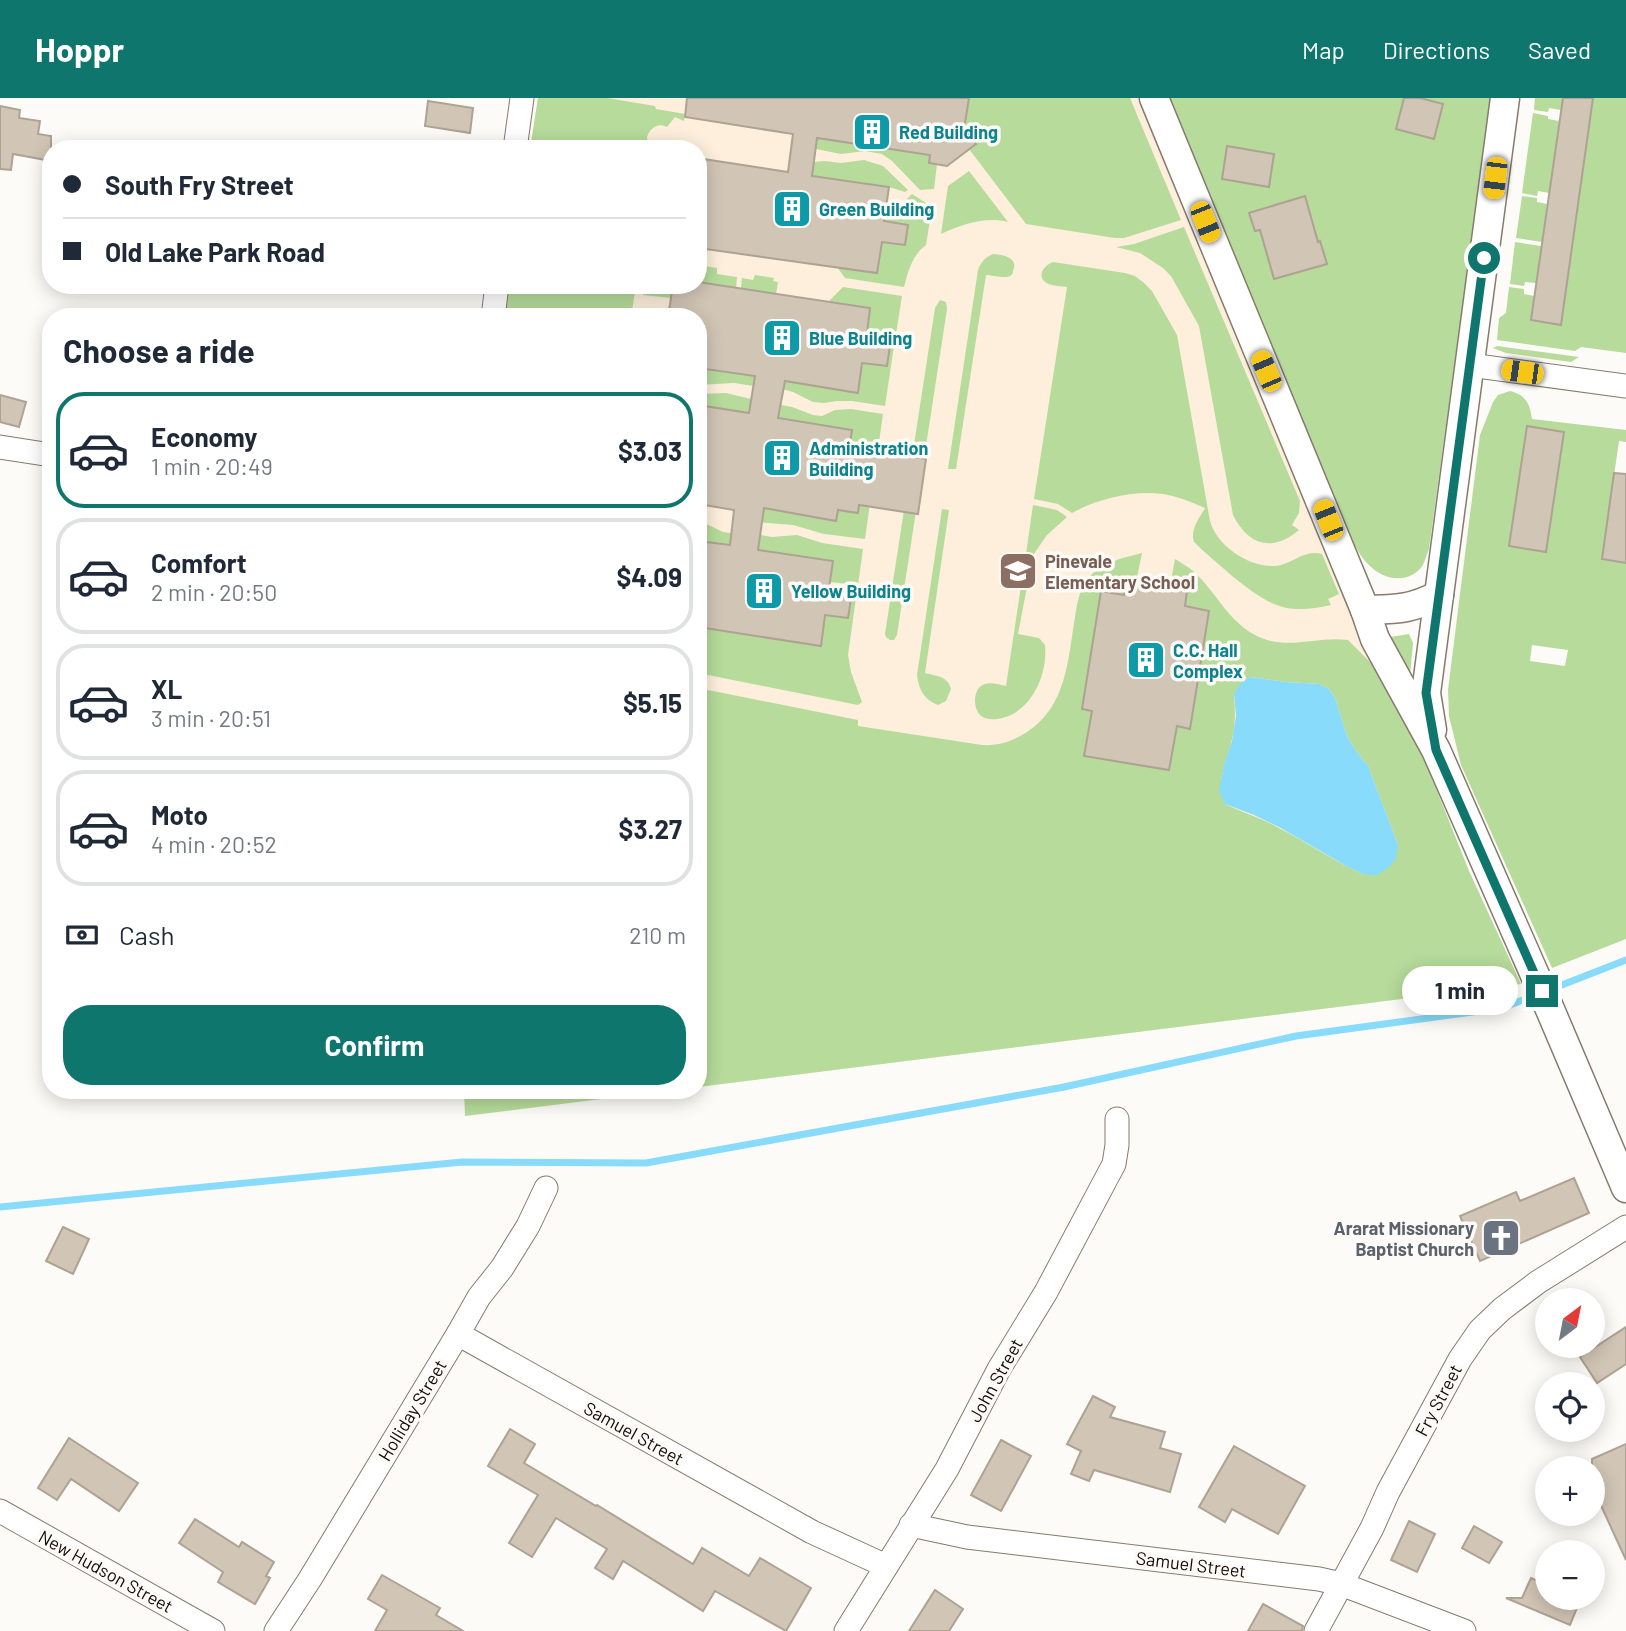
<!DOCTYPE html>
<html lang="en">
<head>
<meta charset="utf-8">
<style>
  :root { --surface:#fff; --page:#f2f2f3; --text:#1f2937; --muted:#747a83; --line:#e0e1e3; --accent:#0f766e }
  body { margin:0; font-family:Barlow,sans-serif; background:var(--page); color:var(--text); height:100vh; display:flex; flex-direction:column; font-size:26px; white-space:nowrap }
  * { box-sizing:border-box; margin:0 }
  p { font-size:23px; color:var(--muted) }
  .icon { flex:none; width:38px; height:38px; fill:none; stroke:currentColor; stroke-width:2; stroke-linecap:round; stroke-linejoin:round }
  .map { position:relative; flex:1; overflow:hidden }
  .side { position:absolute; left:42px; top:210px; width:665px; height:791px; display:flex; flex-direction:column; background:var(--surface); border-radius:28px; box-shadow:0 4px 18px #0003 }
  .side>* { flex:none }
  .hud { position:absolute; left:42px; top:42px; width:665px; height:154px; border-radius:28px; box-shadow:0 4px 18px #0003; display:grid; align-content:center; height:154px; padding:0 21px; background:var(--surface) }
  .needle { width:46px; rotate:32deg }
  .buttons { position:absolute; left:1535px; top:1190px; display:grid; gap:14px }
  .buttons a { display:grid; place-items:center; width:70px; height:70px; border-radius:50%; background:var(--surface); box-shadow:0 4px 18px #0003; font-size:35px }
  .end { position:absolute; width:32px; height:32px; margin:-16px; border:9px solid #0f766e; background:#fff; box-shadow:0 0 0 4px #fff }
  .from { border-radius:50% }
  .bubble { position:absolute; height:49px; border-radius:24px; background:var(--surface); box-shadow:0 4px 18px #0003; font-size:23px; font-weight:700; line-height:49px; text-align:center }
  .car { position:absolute; width:21px; height:42px; margin:-21px -10px; border-radius:9px; box-shadow:0 0 5px 2px #0007; background:linear-gradient(#f5c518 24%,#345 0 40%,#f5c518 0 76%,#345 0 86%,#f5c518 0) }
  .hud b { display:flex; align-items:center; gap:24px; height:66px; font-size:26px }
  .hud b+b { border-top:2px solid var(--line) }
  .hud i { width:18px; height:18px; background:var(--text) }
  ul { padding:0; list-style:none }
  li { display:flex; align-items:center; gap:21px; height:116px; margin:0 14px 10px; padding:0 7px; border:4px solid var(--line); border-radius:28px }
  li div { flex:1 }
  li b { display:block; font-size:26px }
  li em { font-style:normal; font-weight:700 }
  li.selected { border-color:var(--accent) }
  li>.icon { width:63px; height:63px; stroke-width:1.5 }
  h2 { padding:0 21px; font-size:32px; line-height:84px }
  .pay { display:flex; align-items:center; gap:18px; height:77px; padding:0 21px; font-size:26px }
  .pay p { margin-inline-start:auto }
  .action { display:flex; gap:14px; margin-top:auto; padding:14px 21px }
  .action a { flex:1; height:80px; border-radius:28px; background:var(--accent); color:#fff; font-size:28px; font-weight:700; line-height:80px; text-align:center }
  header { display:flex; align-items:center; gap:42px; box-sizing:border-box; height:98px; padding:0 35px; background:var(--accent); color:#fff }
  header strong { font-size:33px }
  nav { display:flex; gap:38px; margin-inline-start:auto; font-size:24px }
  .map>svg:first-child { display:block }
</style>
</head>
<body>
<header>
<strong>Hoppr</strong>
<nav><a>Map</a><a>Directions</a><a>Saved</a></nav>
</header>
<div class="map">
<svg width="1626" height="1533" viewBox="0 0 1626 1533">
  <rect width="100%" height="100%" fill="#fdfbf8"/>
  <!-- education -->
  <polygon fill="#fdefdb" points="538,0 1138,0 1237,235 1401,603 1469,773 1521,886 698,989 698,219 504,219 509,187 698,187 698,51 530,51"/>
  <!-- green -->
  <g fill="#b6db9b" fill-rule="evenodd">
    <path d="M538,0H607L655,8L656,11L685,16L684,23L675,19L667,29C658,24 650,30 647,39L649,51H530Z"/>
    <polygon points="969,0 1130,0 1181,122 1124,140 1115,140 1026,126 969,51 976,46 964,31"/>
    <path d="M1166,0H1491L1429,451C1427,456 1425,462 1423,467C1410,486 1385,483 1370,468C1362,461 1357,451 1351,441Z"/>
    <polygon points="1535,0 1563,0 1561,12 1549,10 1548,14 1534,12"/>
    <polygon points="1593,0 1626,0 1626,255 1581,249 1575,253 1497,242 1499,220 1506,215 1509,189 1524,191 1524,196 1534,198 1531,222 1561,226 1582,76 1553,71 1549,95 1538,93 1537,98 1522,95 1533,15 1548,18 1548,21 1559,23 1556,50 1585,55"/>
    <polygon points="812,39 930,57 929,65 937,66 934,91 920,92 892,63 882,56 865,53 841,56 811,50"/>
    <polygon points="864,62 883,68 908,92 905,94 889,89 808,77 814,64 825,63 841,65"/>
    <path d="M969,73L1008,124C985,118 961,127 941,136L948,88Z"/>
    <path d="M912,96L932,109L926,147C912,157 908,174 904,189L845,180L837,169L877,175L882,144L904,147L908,128L884,123Z"/>
    <polygon points="1522,98 1537,100 1537,104 1547,106 1542,144 1516,140"/>
    <path d="M1184,129L1300,403L1299,415L1292,427L1299,432C1272,455 1248,447 1233,417L1199,228L1171,178L1163,170L1140,155L1116,149L1134,146Z"/>
    <polygon points="1515,144 1541,148 1536,185 1525,184 1524,188 1510,186"/>
    <path d="M994,156C1004,157 1019,160 1013,173C1013,175 1012,177 1010,178C1005,181 991,177 986,177L956,371H948L978,172C981,164 986,158 994,156Z"/>
    <path d="M1053,164L1125,175L1135,178L1144,185L1152,193L1177,237L1210,423C1217,448 1248,469 1275,468C1292,467 1303,451 1322,456L1339,496L1328,501L1331,507C1284,518 1267,506 1231,477C1219,466 1206,456 1194,444C1190,431 1199,421 1205,410C1191,404 1177,398 1163,396C1133,392 1097,401 1072,415L1058,406L1034,401L1067,189C1062,188 1054,188 1049,186C1035,180 1043,168 1053,164Z"/>
    <polygon points="698,167 717,170 717,176 737,179 736,190 698,184"/>
    <polygon points="755,177 774,180 773,183 778,184 776,196 741,190 742,180 753,182"/>
    <polygon points="509,187 636,187 631,219 504,219"/>
    <polygon points="644,187 673,187 671,200 643,197"/>
    <polygon points="843,189 902,198 896,236 867,231 870,210 828,204"/>
    <polygon points="940,202 946,204 947,211 897,537 894,542 890,542 886,539 885,536 935,210"/>
    <polygon points="867,236 895,241 885,308 852,303 837,303 824,305 813,304 793,294 778,290 779,282 858,295 862,265 887,268 890,248 865,244"/>
    <polygon points="1497,248 1579,259 1571,264 1506,255 1493,250"/>
    <polygon points="698,270 762,279 760,289 734,285 698,287"/>
    <path d="M1510,293C1526,297 1530,306 1532,321L1626,332V344L1619,343L1602,461L1626,465V841L1552,870L1461,667L1449,618L1448,592L1480,337L1493,304L1498,297ZM1527,329L1564,335L1545,454L1509,448ZM1532,547L1568,552L1565,568L1530,563Z"/>
    <polygon points="726,295 751,301 757,316 698,307 698,296"/>
    <polygon points="776,306 792,309 813,317 822,318 835,312 851,311 883,316 875,372 865,371 868,349 850,346 852,332 774,319"/>
    <polygon points="862,390 872,391 865,441 824,436 793,427 757,424 763,410 836,423 838,412 858,415"/>
    <polygon points="1033,407 1057,412 1067,419 1047,437 1029,463 1025,463"/>
    <path d="M942,411L949,412L925,575C936,578 948,578 951,591L946,603L938,607C923,601 919,591 917,577Z"/>
    <polygon points="698,422 723,434 738,436 737,448 698,443"/>
    <polygon points="756,436 772,439 797,437 822,445 863,451 858,487 830,484 833,463 754,451"/>
    <path d="M1142,455L1136,484L1126,483L1124,497L1101,494L1082,611L1092,613L1084,658L1169,672L1177,628L1190,630L1209,513L1185,508L1187,493L1170,489L1175,461C1181,465 1187,468 1193,473C1219,496 1230,530 1267,542C1293,550 1321,538 1348,542L1372,566L1378,561L1401,603L1469,773L1521,886L698,989V590L858,622V628L982,647C1000,648 1013,643 1027,634C1067,608 1068,561 1075,519C1077,506 1079,494 1086,483C1099,465 1122,460 1142,455ZM1250,579L1286,584L1320,586L1329,591L1335,600L1347,638L1356,653L1368,668L1398,747L1365,777C1335,764 1308,745 1279,730C1262,720 1243,715 1225,706C1215,681 1227,665 1232,641C1236,625 1235,611 1234,596Z"/>
    <path d="M1024,468L1034,470L1026,494L1018,536L1039,540L1045,547C1048,576 1032,613 1002,620C995,622 986,622 981,618C972,610 973,589 985,586C991,584 1000,587 1006,588Z"/>
    <polygon points="830,488 857,493 848,557 851,574 862,604 858,607 698,575 698,529 821,548 825,517 848,520 851,501 828,497"/>
    <polygon points="1409,536 1413,545 1410,577 1384,540"/>
    <polygon points="464,992 673,992 465,1018"/>
  </g>
  <!-- water -->
  <polygon fill="#88dbfa" points="1250,579 1286,584 1320,586 1329,591 1335,600 1347,638 1356,653 1368,668 1398,747 1396,761 1388,770 1377,777 1365,777 1348,769 1279,729 1254,717 1225,706 1219,693 1224,667 1232,643 1236,618 1234,596 1240,586"/>
  <g fill="none" stroke-linecap="round" stroke-linejoin="round">
    <!-- stream -->
    <g stroke="#88dbfa" stroke-width="7">
      <polyline points="1549,892 1626,862"/>
      <polyline points="0,1109 462,1064 646,1065 1064,989 1296,938 1502,910 1538,896"/>
    </g>
  </g>
  <!-- building -->
  <g fill="#d1c5b5" stroke="#aea293" stroke-width="2">
    <polygon points="687,0 969,0 964,31 976,46 947,68 929,65 930,57 817,40 812,78 889,89 884,123 908,127 905,147 882,144 877,175 698,150 698,92 703,61 788,74 793,36 685,19"/>
    <polygon points="1404,0 1420,0 1443,6 1434,41 1396,31"/>
    <polygon points="1563,0 1593,0 1561,227 1531,222"/>
    <polygon points="428,3 473,10 470,35 425,28"/>
    <polygon points="0,8 20,12 19,20 40,23 38,36 51,38 51,63 13,56 11,72 0,71"/>
    <polygon points="1227,48 1274,56 1269,89 1222,81"/>
    <polygon points="1305,98 1318,144 1320,143 1327,166 1274,181 1260,132 1255,133 1249,115"/>
    <polygon points="698,184 870,210 866,244 890,248 887,268 862,265 858,295 785,283 778,320 852,332 850,346 868,349 868,352 926,361 918,416 859,407 858,415 838,412 836,423 764,410 758,452 833,463 828,497 851,501 848,520 825,517 821,548 698,529 698,443 730,447 734,412 698,406 698,307 749,315 755,278 698,270 698,219 668,219 673,187 698,187"/>
    <polygon points="0,297 26,304 19,329 0,324"/>
    <polygon points="1527,328 1564,334 1546,454 1509,448"/>
    <polygon points="1614,375 1626,376 1626,465 1602,461"/>
    <polygon points="1126,482 1187,493 1185,508 1209,513 1190,631 1177,628 1169,672 1084,658 1092,613 1082,611 1101,493 1124,497"/>
    <polygon points="1574,1080 1589,1115 1480,1163 1460,1118 1516,1094 1520,1103"/>
    <polygon points="63,1129 89,1141 73,1176 46,1163"/>
    <polygon points="1626,1229 1626,1266 1597,1285 1580,1259"/>
    <polygon points="1093,1298 1115,1309 1110,1319 1165,1334 1160,1350 1181,1356 1170,1394 1094,1372 1089,1383 1071,1376 1081,1353 1067,1346"/>
    <polygon points="510,1331 535,1346 524,1365 596,1408 597,1407 693,1466 702,1450 749,1478 760,1460 811,1490 786,1533 715,1493 703,1513 623,1463 613,1481 595,1470 607,1451 556,1420 532,1459 509,1445 538,1397 488,1368"/>
    <polygon points="69,1340 138,1385 119,1413 71,1381 57,1402 38,1390"/>
    <polygon points="1001,1342 1031,1358 1001,1413 971,1397"/>
    <polygon points="1626,1346 1626,1462 1592,1388 1592,1361"/>
    <polygon points="1234,1348 1305,1388 1278,1436 1232,1411 1225,1424 1199,1409"/>
    <polygon points="195,1421 239,1449 242,1444 274,1464 266,1478 270,1480 255,1506 218,1484 223,1474 179,1445"/>
    <polygon points="1409,1423 1435,1436 1417,1474 1391,1462"/>
    <polygon points="1474,1428 1502,1444 1489,1465 1462,1450"/>
    <polygon points="382,1477 440,1510 436,1517 463,1533 375,1533 387,1512 368,1501"/>
    <polygon points="1531,1480 1547,1487 1547,1500 1581,1500 1570,1527 1506,1500 1522,1500"/>
    <polygon points="935,1492 963,1511 949,1533 909,1533"/>
    <polygon points="1263,1506 1303,1528 1302,1533 1248,1533"/>
  </g>
  <g fill="none" stroke-linecap="round" stroke-linejoin="round">
    <!-- minor casing -->
    <g stroke="#867b6c" stroke-width="25">
      <g id="minor">
        <polyline points="515,51 522,0"/>
        <polyline points="493,219 497,187"/>
        <polyline points="1470,267 1626,288"/>
        <polyline points="0,349 51,357"/>
        <polyline points="458,1236 812,1434 886,1468"/>
        <polyline points="0,1413 213,1533"/>
        <polyline points="911,1427 967,1439 1319,1481 1341,1486 1464,1533"/>
        <polyline points="276,1533 310,1481 458,1236 479,1199 502,1170 528,1128 546,1090"/>
        <polyline points="846,1533 947,1371 999,1271 1046,1194 1114,1066 1117,1047 1117,1021"/>
        <polyline points="1316,1533 1372,1430 1388,1394 1460,1261 1480,1232 1502,1211 1538,1184 1626,1129"/>
      </g>
    </g>
    <!-- tertiary casing -->
    <g stroke="#867b6c" stroke-width="31">
      <g id="tertiary">
        <polyline points="1154,0 1365,512 1375,541 1436,652 1549,909 1626,1090"/>
        <path d="M1365,512C1397,511 1409,512 1439,497"/>
        <polyline points="1432,632 1426,595 1505,0"/>
      </g>
    </g>
    <!-- minor -->
    <use href="#minor" stroke="#fff" stroke-width="23"/>
    <!-- tertiary -->
    <use href="#tertiary" stroke="#fff" stroke-width="28"/>
  </g>
  <g fill="none" stroke-linecap="round" stroke-linejoin="round">
    <!-- route -->
    <polyline stroke="#0f766e" stroke-width="9" points="1484,160 1426,595 1436,652 1542,893"/>
  </g>
  <!-- icons -->
  <defs>
    <g id="building-square" transform="scale(2.0125)"><rect x="-9" y="-9" width="18" height="18" rx="4" fill="#0f9aa8" stroke="#fdfbf8"/><path d="M-4-6H4V6H1V3H-1V6H-4ZM-2.5-4.3h1.7v1.8h-1.7ZM.8-4.3h1.7v1.8H.8ZM-2.5-1h1.7V.8h-1.7ZM.8-1h1.7V.8H.8Z" fill="#fff"/></g>
    <g id="school-square" transform="scale(2.0125)"><rect x="-9" y="-9" width="18" height="18" rx="4" fill="#8d6e63" stroke="#fdfbf8"/><path d="M0-5L7-2L0 1L-7-2ZM-4 1L0 2.5L4 1V4Q0 6-4 4Z" fill="#fff"/></g>
    <g id="church-square" transform="scale(2.0125)"><rect x="-9" y="-9" width="18" height="18" rx="4" fill="#6b7280" stroke="#fdfbf8"/><path d="M-1.2-6h2.4v3.5h3.3v2.4h-3.3V6h-2.4V-.1h-3.3v-2.4h3.3Z" fill="#fff"/></g>
  </defs>
  <g fill-rule="evenodd">
    <use href="#building-square" x="872" y="34"/>
    <use href="#building-square" x="792" y="111"/>
    <use href="#building-square" x="782" y="240"/>
    <use href="#building-square" x="782" y="360"/>
    <use href="#school-square" x="1018" y="473"/>
    <use href="#building-square" x="764" y="493"/>
    <use href="#building-square" x="1146" y="562"/>
    <use href="#church-square" x="1501" y="1140"/>
  </g>
  <g text-anchor="middle" dominant-baseline="central" stroke-width="7" stroke-linejoin="round" paint-order="stroke">
    <!-- culture labels -->
    <g font-size="18" font-weight="bold" fill="#0d838f" stroke="#fdfbf8" text-anchor="start">
      <text x="899" y="34">Red Building</text>
      <text x="819" y="111">Green Building</text>
      <text x="809" y="240">Blue Building</text>
      <text x="809" y="350">Administration<tspan x="809" dy="21">Building</tspan></text>
      <text x="791" y="493">Yellow Building</text>
      <text x="1173" y="552">C.C. Hall<tspan x="1173" dy="21">Complex</tspan></text>
    </g>
    <!-- education labels -->
    <g font-size="18" font-weight="bold" fill="#785e54" stroke="#fdfbf8" text-anchor="start">
      <text x="1045" y="463">Pinevale<tspan x="1045" dy="21">Elementary School</tspan></text>
    </g>
    <!-- worship labels -->
    <g font-size="18" font-weight="bold" fill="#5b616d" stroke="#fdfbf8" text-anchor="end">
      <text x="1474" y="1130">Ararat Missionary<tspan x="1474" dy="21">Baptist Church</tspan></text>
    </g>
    <!-- street labels -->
    <g font-size="18" fill="#0f0b07" stroke="#fdfbf8">
      <text transform="translate(995 1282) rotate(-61)">John Street</text>
      <text transform="translate(1438 1302) rotate(-62)">Fry Street</text>
      <text transform="translate(412 1312) rotate(-59)">Holliday Street</text>
      <text transform="translate(634 1335) rotate(29)">Samuel Street</text>
      <text transform="translate(1191 1466) rotate(7)">Samuel Street</text>
      <text transform="translate(106 1473) rotate(29)">New Hudson Street</text>
    </g>
  </g>
</svg>
<div class="buttons">
<a><svg class="needle" viewBox="-14 -14 28 28"><path d="M0-13l5 13h-10z" fill="#e53935"/><path d="M0 13l5-13h-10z" fill="#747a83"/></svg></a>
<a><svg class="icon" aria-label="locate" viewBox="0 0 24 24"><circle cx="12" cy="12" r="6"/><path d="M12 2v4M12 18v4M2 12h4M18 12h4"/></svg></a>
<a>+</a>
<a>−</a>
</div>
<i class="end from" style="left:1484px;top:160px"></i>
<i class="end" style="left:1542px;top:893px"></i>
<div class="bubble" style="left:1402px;top:868px;width:116px">1 min</div>
<i class="car" style="left:1495px;top:80px;rotate:187deg"></i>
<i class="car" style="left:1205px;top:124px;rotate:158deg"></i>
<i class="car" style="left:1266px;top:273px;rotate:337deg"></i>
<i class="car" style="left:1522px;top:274px;rotate:278deg"></i>
<i class="car" style="left:1328px;top:422px;rotate:338deg"></i>
<div class="hud">
<b><i class="from"></i>South Fry Street</b>
<b><i></i>Old Lake Park Road</b>
</div>
<section class="side">
<h2>Choose a ride</h2>
<ul>
<li class="selected"><svg class="icon" aria-label="car" viewBox="0 0 24 24"><path d="M5 17H2v-5l4-1 3-4h7l3 4 3 1v5h-3M9 17h6M6 11h13"/><circle cx="7" cy="17" r="2"/><circle cx="17" cy="17" r="2"/></svg><div><b>Economy</b><p>1 min · 20:49</p></div><em>$3.03</em></li>
<li><svg class="icon" aria-label="car" viewBox="0 0 24 24"><path d="M5 17H2v-5l4-1 3-4h7l3 4 3 1v5h-3M9 17h6M6 11h13"/><circle cx="7" cy="17" r="2"/><circle cx="17" cy="17" r="2"/></svg><div><b>Comfort</b><p>2 min · 20:50</p></div><em>$4.09</em></li>
<li><svg class="icon" aria-label="car" viewBox="0 0 24 24"><path d="M5 17H2v-5l4-1 3-4h7l3 4 3 1v5h-3M9 17h6M6 11h13"/><circle cx="7" cy="17" r="2"/><circle cx="17" cy="17" r="2"/></svg><div><b>XL</b><p>3 min · 20:51</p></div><em>$5.15</em></li>
<li><svg class="icon" aria-label="car" viewBox="0 0 24 24"><path d="M5 17H2v-5l4-1 3-4h7l3 4 3 1v5h-3M9 17h6M6 11h13"/><circle cx="7" cy="17" r="2"/><circle cx="17" cy="17" r="2"/></svg><div><b>Moto</b><p>4 min · 20:52</p></div><em>$3.27</em></li>
</ul>
<div class="pay"><svg class="icon" aria-label="cash" viewBox="0 0 24 24"><path d="M3 7h18v10H3z"/><circle cx="12" cy="12" r="2"/></svg>Cash<p>210 m</p></div>
<div class="action"><a>Confirm</a></div>
</section>
</div>
</body>
</html>
